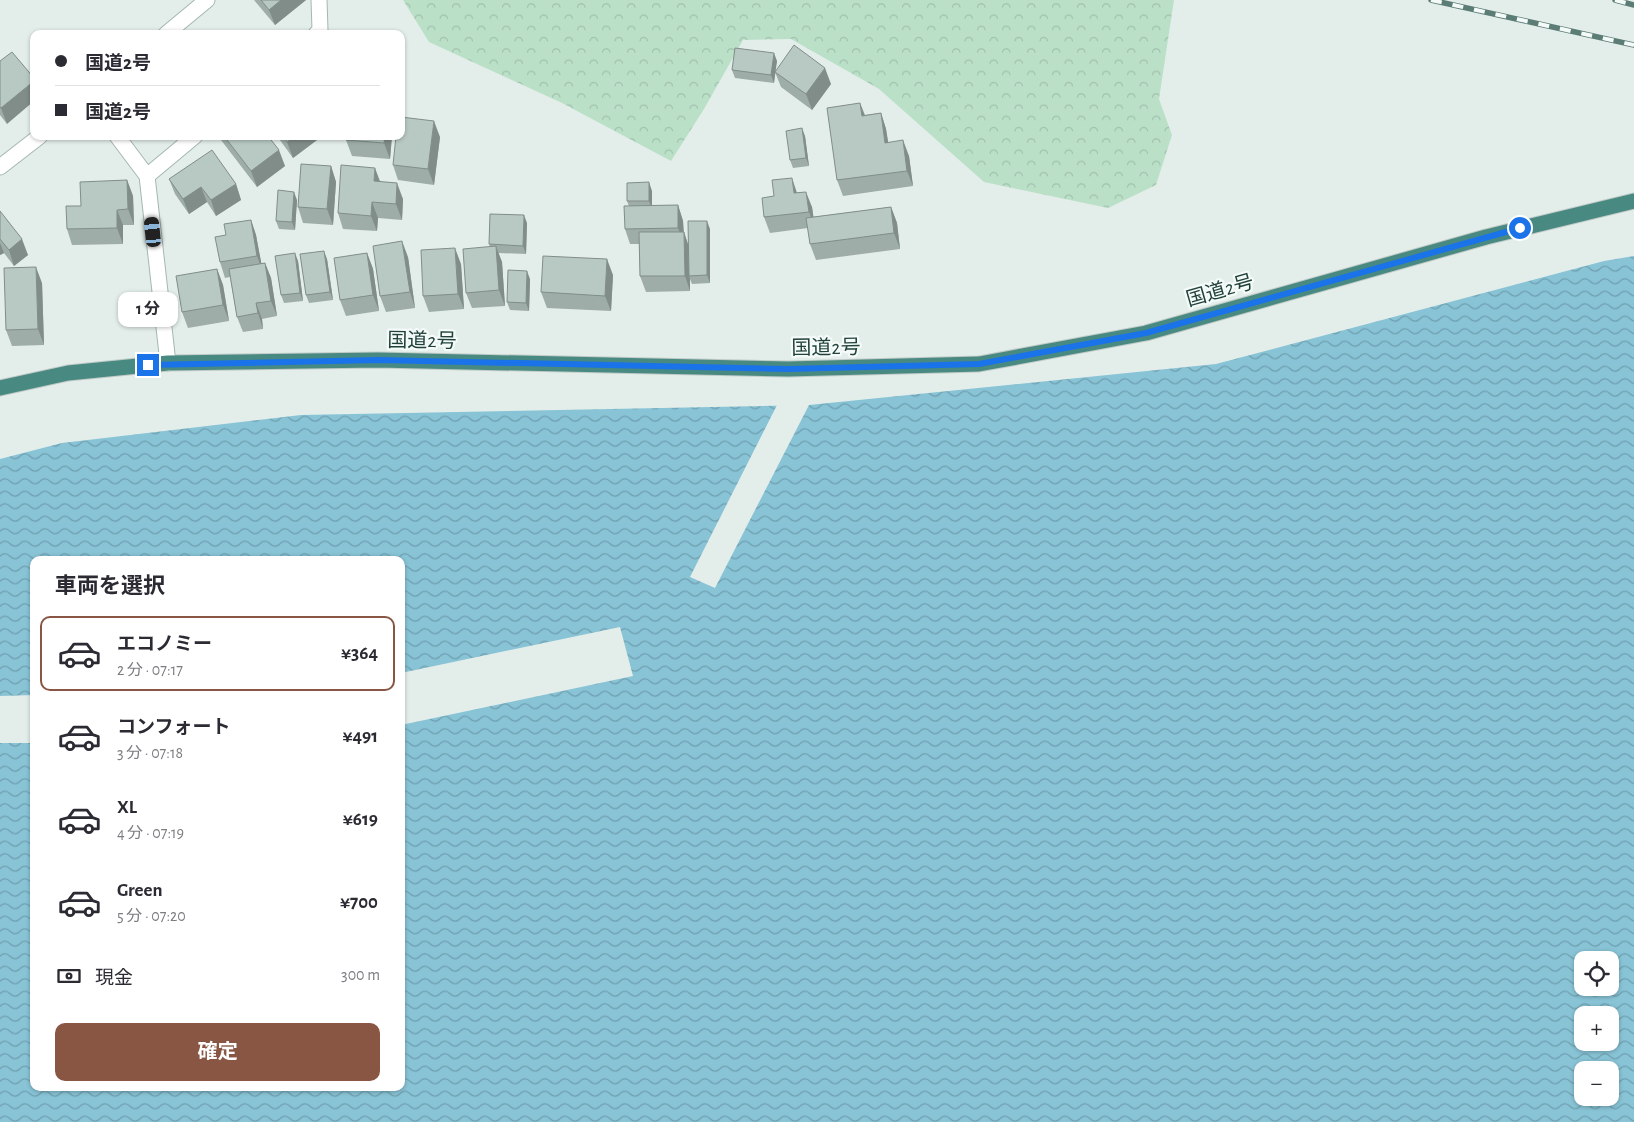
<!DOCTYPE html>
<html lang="ja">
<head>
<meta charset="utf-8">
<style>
  :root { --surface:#fff; --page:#f2f2f3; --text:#2b2b33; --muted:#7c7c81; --line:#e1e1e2; --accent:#885642 }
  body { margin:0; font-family:"Alegreya Sans","Noto Sans JP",sans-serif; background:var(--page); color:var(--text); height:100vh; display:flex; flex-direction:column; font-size:19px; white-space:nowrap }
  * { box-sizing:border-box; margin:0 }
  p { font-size:16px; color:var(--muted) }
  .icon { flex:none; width:28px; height:28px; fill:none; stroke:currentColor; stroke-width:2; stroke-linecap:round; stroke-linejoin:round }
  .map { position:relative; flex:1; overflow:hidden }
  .panel { position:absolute; left:30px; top:556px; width:375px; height:535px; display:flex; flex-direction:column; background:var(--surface); border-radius:10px; box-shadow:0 1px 4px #0004 }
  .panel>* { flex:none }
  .guide { position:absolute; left:30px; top:30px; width:375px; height:110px; border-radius:10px; box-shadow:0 1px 4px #0004; display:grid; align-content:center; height:110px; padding:0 25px; background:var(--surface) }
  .tools { position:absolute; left:1574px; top:951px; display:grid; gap:10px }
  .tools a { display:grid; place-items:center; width:45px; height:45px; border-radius:10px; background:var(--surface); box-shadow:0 1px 4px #0004; font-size:25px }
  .end { position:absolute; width:22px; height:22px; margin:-11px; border:6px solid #1a73e8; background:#fff; box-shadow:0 0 0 2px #fff }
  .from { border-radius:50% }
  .bubble { position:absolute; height:35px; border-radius:10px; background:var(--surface); box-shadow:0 1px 4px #0004; font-size:16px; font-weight:700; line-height:35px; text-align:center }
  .car { position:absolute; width:15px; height:30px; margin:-15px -8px; border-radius:6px; box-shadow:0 0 4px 1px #0007; background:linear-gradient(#222 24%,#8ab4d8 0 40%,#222 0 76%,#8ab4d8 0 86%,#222 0) }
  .guide b { display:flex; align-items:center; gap:18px; height:48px; font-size:19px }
  .guide b+b { border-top:1px solid var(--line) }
  .guide i { width:12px; height:12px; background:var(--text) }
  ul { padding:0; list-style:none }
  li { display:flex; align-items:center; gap:15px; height:75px; margin:0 10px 8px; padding:0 15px; border:2px solid transparent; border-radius:10px }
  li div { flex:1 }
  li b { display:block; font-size:19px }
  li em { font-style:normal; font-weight:700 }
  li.on { border-color:var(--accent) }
  li>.icon { width:45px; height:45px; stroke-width:1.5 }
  h2 { padding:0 25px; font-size:22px; line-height:60px }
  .pay { display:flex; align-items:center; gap:12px; height:55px; padding:0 25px; font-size:19px }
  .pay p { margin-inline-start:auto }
  .button { display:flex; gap:10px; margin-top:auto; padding:10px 25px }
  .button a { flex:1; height:58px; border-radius:10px; background:var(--accent); color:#fff; font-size:20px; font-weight:700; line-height:58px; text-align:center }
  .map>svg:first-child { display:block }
</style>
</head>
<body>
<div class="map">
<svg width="1634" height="1122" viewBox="0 0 1634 1122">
  <defs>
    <pattern id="forest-crowns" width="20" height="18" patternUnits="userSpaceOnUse" patternTransform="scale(1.25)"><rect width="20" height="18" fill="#bbe0c8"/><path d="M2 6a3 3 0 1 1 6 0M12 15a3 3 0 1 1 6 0" fill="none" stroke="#a0c1ad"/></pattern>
    <pattern id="water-waves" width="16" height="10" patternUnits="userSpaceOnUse" patternTransform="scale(1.25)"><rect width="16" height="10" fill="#88c3d6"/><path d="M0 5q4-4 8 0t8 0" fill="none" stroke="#6fa0af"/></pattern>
  </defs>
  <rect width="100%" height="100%" fill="#e3eeea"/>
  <!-- forest -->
  <polygon fill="url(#forest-crowns)" points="403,0 1174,0 1159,99 1172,135 1156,185 1108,208 984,182 879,89 791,39 743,40 704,109 671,161 562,103 429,42"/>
  <!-- water -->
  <path fill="url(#water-waves)" fill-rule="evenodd" d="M1634,256V1122H0V459L62,443L301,415L809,405L1216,364L1604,261ZM34,560H401V1088H34ZM1582,960H1610V988H1582ZM1582,1015H1610V1042H1582ZM1582,1070H1610V1098H1582Z"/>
  <!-- pier -->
  <g fill="#e3eeea">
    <polygon points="777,405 809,405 715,588 690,577"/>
    <polygon points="620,627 633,676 401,725 401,673"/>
    <polygon points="34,695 34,743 0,743 0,696"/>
  </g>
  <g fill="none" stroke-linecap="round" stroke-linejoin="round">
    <!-- minor casing -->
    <g stroke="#a5b7b2" stroke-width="17">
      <g id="minor">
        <polyline points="166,34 207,0"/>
        <polyline points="316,34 320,30 319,0"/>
        <polyline points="117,136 147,176 168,363"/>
        <polyline points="0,167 40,136"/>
        <polyline points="147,176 195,136"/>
      </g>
    </g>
    <!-- trunk casing -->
    <g stroke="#c1cac8" stroke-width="17">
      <polyline id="trunk" points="0,388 68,373 168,363 378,360 788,369 979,364 1146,333 1486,237 1634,201"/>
    </g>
    <!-- minor -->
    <use href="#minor" stroke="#fff" stroke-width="15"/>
    <!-- trunk -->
    <use href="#trunk" stroke="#488a81" stroke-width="15"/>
    <!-- rail casing -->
    <g stroke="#5c7c76" stroke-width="5.5">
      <g id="rail">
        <polyline points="1431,0 1634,45"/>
        <polyline points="1615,0 1634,5"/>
      </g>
    </g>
    <!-- rail -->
    <use href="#rail" stroke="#f4faf7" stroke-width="4" stroke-dasharray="11" stroke-linecap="butt"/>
  </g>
  <!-- wall -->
  <g fill="#9eada8">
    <polygon points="254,0 306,0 275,25"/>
    <polygon points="0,61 7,124 0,115"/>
    <polygon points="777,61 775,71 831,84 812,110 781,87 775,72 774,83 735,78 732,70"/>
    <polygon points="860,103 865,115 881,113 886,129 888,143 909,156 913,186 843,196 837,180"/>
    <polygon points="219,136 268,136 285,166 257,187 221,140"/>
    <polygon points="277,136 321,136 321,137 293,158"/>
    <polygon points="392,136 390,159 352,156 346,140"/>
    <polygon points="805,136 809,166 793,168 790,160"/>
    <polygon points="440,137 434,185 398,180 393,165"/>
    <polygon points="331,166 336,182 333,225 303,223 298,207"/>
    <polygon points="169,179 236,184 241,200 216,216 207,202 189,214 175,194"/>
    <polygon points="127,180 133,196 134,225 123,225 123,244 72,245 67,229 81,206"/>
    <polygon points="380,181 403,199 402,220 378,218 377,231 343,229 338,213"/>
    <polygon points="652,191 652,206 678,205 683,221 684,232 688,245 710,229 710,283 692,284 690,279 690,291 646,292 640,276 639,244 630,244 625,229 629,206 627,201"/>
    <polygon points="797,193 812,207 813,217 891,207 897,223 900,249 816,260 810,244 808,228 770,233 764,217 774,196"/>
    <polygon points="297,200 295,230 279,229 276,221"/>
    <polygon points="0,211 28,255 14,266 4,253 0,255"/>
    <polygon points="251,220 256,235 261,263 265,263 271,278 277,316 262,319 263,329 243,332 237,317 230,277 225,278 220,262 226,235"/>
    <polygon points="527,223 526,254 498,253 502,262 505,306 472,308 466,293 490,247 489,244"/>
    <polygon points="367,253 373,269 379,311 346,316 340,300"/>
    <polygon points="408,257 415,308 386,312 380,296"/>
    <polygon points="327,259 333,300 309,303 306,295"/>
    <polygon points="298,261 303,301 284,303 281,295"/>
    <polygon points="461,264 464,309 429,312 423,296"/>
    <polygon points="217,269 223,285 229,321 188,328 182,312"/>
    <polygon points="613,275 611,311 547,308 541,292"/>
    <polygon points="530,279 529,311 510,310 507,302"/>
    <polygon points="42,283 44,345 12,346 6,330"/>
  </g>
  <!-- shaded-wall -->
  <g fill="#818d88">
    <polygon points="281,0 306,0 275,25 269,10"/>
    <polygon points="774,53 777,61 774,83 771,75"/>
    <polygon points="825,68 831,84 812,110 806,94"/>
    <polygon points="34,81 34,101 7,124 1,108"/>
    <polygon points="860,103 866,119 862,116"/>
    <polygon points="881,113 886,129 891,159 885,143"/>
    <polygon points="434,121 440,137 434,185 428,169"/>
    <polygon points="802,128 805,136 809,166 806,158"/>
    <polygon points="295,136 321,136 321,137 293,158 287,142"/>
    <polygon points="385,136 392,136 390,159 384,143"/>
    <polygon points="903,140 909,156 913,186 907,171"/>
    <polygon points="279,150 285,166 257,187 251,171"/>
    <polygon points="331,166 336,182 333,225 327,209"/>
    <polygon points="375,168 381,184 374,181"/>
    <polygon points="792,178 797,193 794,193"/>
    <polygon points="127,180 133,196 134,225 128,209"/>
    <polygon points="649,182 652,191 652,209 649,201"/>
    <polygon points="397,183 403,199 402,220 396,204"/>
    <polygon points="236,184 241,200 216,216 211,200"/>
    <polygon points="201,187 207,202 189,214 183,199"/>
    <polygon points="294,192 297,200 295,230 292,222"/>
    <polygon points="806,192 812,207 815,227 809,212"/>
    <polygon points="372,202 378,218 377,231 371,216"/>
    <polygon points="678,205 683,221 684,244 678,228"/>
    <polygon points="891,207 897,223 900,249 894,233"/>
    <polygon points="117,210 123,225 123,244 117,228"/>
    <polygon points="524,215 527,223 526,254 523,246"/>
    <polygon points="251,220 256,235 263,272 257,256"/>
    <polygon points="707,221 710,229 710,283 707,275"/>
    <polygon points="684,232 689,247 689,276 690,279 690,291 685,276"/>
    <polygon points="22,239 28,255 14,266 9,250"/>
    <polygon points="402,241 408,257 415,308 410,292"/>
    <polygon points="0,243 4,253 0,255"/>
    <polygon points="496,246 502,262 505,306 499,290"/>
    <polygon points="455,248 461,264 464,309 458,294"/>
    <polygon points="324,251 327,259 333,300 330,292"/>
    <polygon points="295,253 298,261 303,301 300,293"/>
    <polygon points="367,253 373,269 379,311 373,295"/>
    <polygon points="607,259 613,275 611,311 605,296"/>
    <polygon points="265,263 271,278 277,316 271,301"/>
    <polygon points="36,267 42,283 44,345 38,329"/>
    <polygon points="217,269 223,285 229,321 223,305"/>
    <polygon points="527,271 530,279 529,311 526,303"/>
    <polygon points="256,303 262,319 263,329 258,313"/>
  </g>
  <!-- building -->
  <g fill="#b8c9c3" stroke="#818d88">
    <polygon points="261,0 281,0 269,10"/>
    <polygon points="794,45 825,68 806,94 775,72"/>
    <polygon points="735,48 774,53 771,75 732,70"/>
    <polygon points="12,52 34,78 34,81 1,108 0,107 0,61"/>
    <polygon points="860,103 862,116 881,113 885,143 903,140 907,171 837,180 827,108"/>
    <polygon points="401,117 434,121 428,169 393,165 396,136 401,136"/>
    <polygon points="802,128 806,158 790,160 786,131"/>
    <polygon points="224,136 268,136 279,150 251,171"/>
    <polygon points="283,136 295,136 287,142"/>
    <polygon points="346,136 385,136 384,143 346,140"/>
    <polygon points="212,150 236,184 211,200 201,187 183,199 169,179"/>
    <polygon points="301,164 331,166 327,209 298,207"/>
    <polygon points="341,165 375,168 374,181 397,183 396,204 372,202 371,216 338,213"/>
    <polygon points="792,178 794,193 806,192 809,212 764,217 762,198 774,196 772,180"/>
    <polygon points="127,180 128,209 117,210 117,228 67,229 66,206 81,206 80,182"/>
    <polygon points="649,182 649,201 627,201 627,183"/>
    <polygon points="278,190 294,192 292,222 276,221"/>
    <polygon points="678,205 678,228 625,229 624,206"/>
    <polygon points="891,207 894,233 810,244 806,218"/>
    <polygon points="0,211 22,239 9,250 0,239"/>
    <polygon points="490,214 524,215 523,246 489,244"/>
    <polygon points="251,220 257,256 220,262 215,237 226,235 224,224"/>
    <polygon points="688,221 707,221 707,275 689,276"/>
    <polygon points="639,232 684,232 685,276 640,276"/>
    <polygon points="402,241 410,292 380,296 373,246"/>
    <polygon points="496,246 499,290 466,293 463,249"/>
    <polygon points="455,248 458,294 423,296 421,250"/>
    <polygon points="324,251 330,292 306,295 300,254"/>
    <polygon points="295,253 300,293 281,295 275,256"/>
    <polygon points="367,253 373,295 340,300 334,258"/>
    <polygon points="543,256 607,259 605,296 541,292"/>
    <polygon points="265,263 271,301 256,303 258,313 237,317 229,269"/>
    <polygon points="36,267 38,329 6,330 4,268"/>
    <polygon points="217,269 223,305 182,312 176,276"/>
    <polygon points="508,270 527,271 526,303 507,302"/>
  </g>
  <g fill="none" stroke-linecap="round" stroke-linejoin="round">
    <!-- route -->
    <polyline stroke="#1a73e8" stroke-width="6" points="148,365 378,360 788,369 979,364 1146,333 1520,228"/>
  </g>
  <g text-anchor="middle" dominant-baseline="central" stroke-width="4.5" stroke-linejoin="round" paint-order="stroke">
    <!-- street labels -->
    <g font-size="20" fill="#21413b" stroke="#f4faf7">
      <text transform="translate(1220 291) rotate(-16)">国道2号</text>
      <text transform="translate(422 341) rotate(1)">国道2号</text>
      <text transform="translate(826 348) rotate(-1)">国道2号</text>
    </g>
  </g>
</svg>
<div class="tools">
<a><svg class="icon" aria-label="locate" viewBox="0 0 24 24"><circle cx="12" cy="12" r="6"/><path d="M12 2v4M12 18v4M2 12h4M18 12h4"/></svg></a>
<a>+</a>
<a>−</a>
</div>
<i class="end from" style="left:1520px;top:228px"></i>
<i class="end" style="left:148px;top:365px"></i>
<div class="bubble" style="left:118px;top:292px;width:60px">1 分</div>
<i class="car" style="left:153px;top:232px;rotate:354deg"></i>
<div class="guide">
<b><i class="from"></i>国道2号</b>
<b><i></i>国道2号</b>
</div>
<section class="panel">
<h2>車両を選択</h2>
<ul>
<li class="on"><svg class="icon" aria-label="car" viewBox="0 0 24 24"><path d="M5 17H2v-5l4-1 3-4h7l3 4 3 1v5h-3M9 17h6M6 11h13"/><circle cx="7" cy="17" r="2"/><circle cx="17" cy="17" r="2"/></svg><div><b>エコノミー</b><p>2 分 · 07:17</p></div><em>¥364</em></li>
<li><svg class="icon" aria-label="car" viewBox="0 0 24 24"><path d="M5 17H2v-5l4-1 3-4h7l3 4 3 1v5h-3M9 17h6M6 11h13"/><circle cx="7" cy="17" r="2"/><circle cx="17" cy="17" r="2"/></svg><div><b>コンフォート</b><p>3 分 · 07:18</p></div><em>¥491</em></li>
<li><svg class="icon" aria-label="car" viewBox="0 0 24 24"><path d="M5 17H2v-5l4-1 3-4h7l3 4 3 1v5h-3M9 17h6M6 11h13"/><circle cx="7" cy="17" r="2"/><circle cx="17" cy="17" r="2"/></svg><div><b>XL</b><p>4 分 · 07:19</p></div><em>¥619</em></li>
<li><svg class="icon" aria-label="car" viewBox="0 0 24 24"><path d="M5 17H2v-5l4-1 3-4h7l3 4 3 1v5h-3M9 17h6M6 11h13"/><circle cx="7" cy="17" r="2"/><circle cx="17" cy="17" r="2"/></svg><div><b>Green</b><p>5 分 · 07:20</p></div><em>¥700</em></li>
</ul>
<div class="pay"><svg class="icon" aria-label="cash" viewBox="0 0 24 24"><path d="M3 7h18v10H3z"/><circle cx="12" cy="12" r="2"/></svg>現金<p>300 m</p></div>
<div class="button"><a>確定</a></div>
</section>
</div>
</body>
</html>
